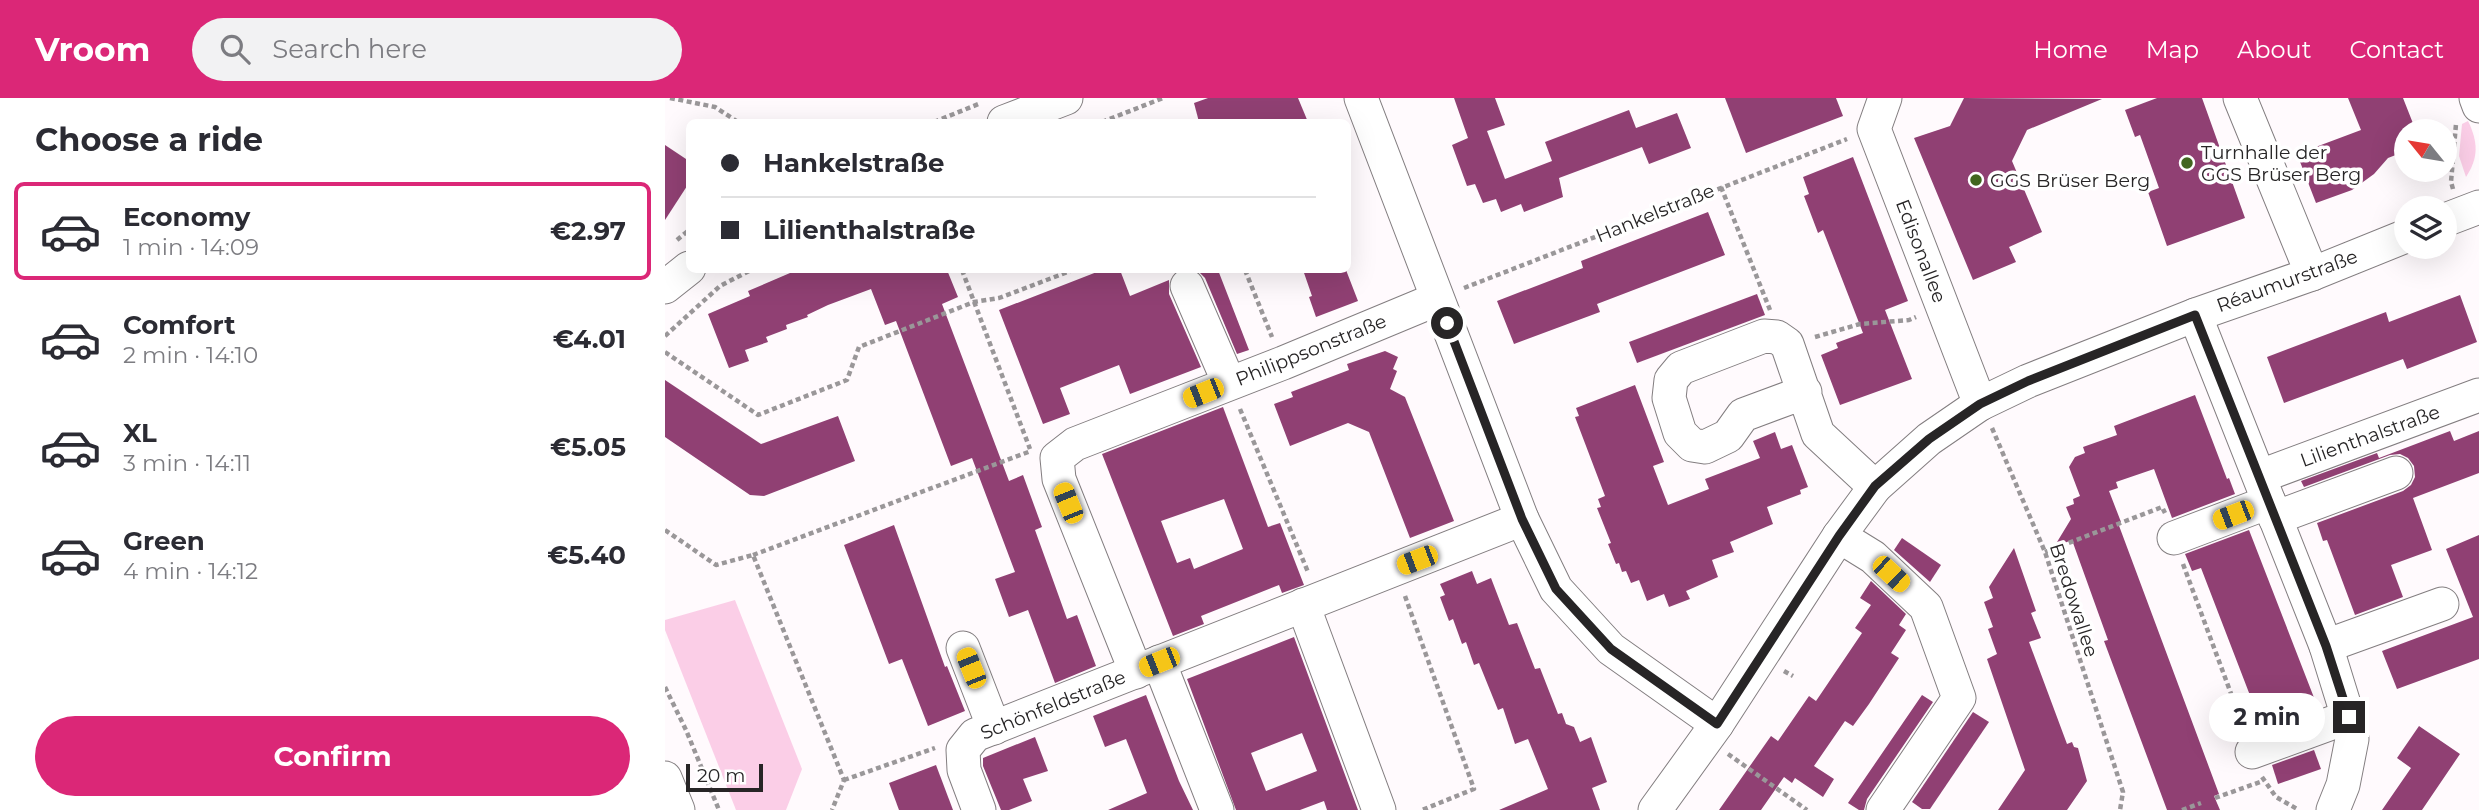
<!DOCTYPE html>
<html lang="en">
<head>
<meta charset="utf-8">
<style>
  :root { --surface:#fff; --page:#f2f2f3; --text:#2b2b33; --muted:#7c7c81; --line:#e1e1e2; --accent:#db2777 }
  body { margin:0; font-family:Montserrat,sans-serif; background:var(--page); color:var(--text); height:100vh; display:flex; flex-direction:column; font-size:26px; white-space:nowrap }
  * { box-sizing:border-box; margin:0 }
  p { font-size:23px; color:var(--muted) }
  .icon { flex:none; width:38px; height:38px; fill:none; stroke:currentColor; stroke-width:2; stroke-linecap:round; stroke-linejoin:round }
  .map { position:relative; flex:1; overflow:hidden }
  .details { display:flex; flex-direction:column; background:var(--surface); width:665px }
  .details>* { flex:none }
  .guide { position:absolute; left:21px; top:21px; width:665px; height:154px; border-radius:10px; box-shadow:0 7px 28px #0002; display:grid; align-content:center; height:154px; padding:0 35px; background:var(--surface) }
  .needle { width:46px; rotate:300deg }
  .buttons { position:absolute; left:1729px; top:21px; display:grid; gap:14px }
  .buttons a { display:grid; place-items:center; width:63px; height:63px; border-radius:50%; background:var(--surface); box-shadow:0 7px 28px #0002; font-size:35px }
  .scale { position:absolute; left:21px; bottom:18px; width:77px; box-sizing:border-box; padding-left:7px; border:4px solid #272526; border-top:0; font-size:19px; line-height:24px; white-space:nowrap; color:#272526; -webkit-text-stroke:5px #fff; paint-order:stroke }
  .end { position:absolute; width:32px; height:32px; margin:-16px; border:9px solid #272526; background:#fff; box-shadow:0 0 0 4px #fff }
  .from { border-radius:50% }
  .bubble { position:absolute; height:49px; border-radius:24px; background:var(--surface); box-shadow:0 7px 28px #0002; font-size:23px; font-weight:700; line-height:49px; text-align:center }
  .car { position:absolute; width:21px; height:42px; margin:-21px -10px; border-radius:9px; box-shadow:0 0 5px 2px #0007; background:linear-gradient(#f5c518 24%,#345 0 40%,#f5c518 0 76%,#345 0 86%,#f5c518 0) }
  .guide b { display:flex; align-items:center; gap:24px; height:66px; font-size:26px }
  .guide b+b { border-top:2px solid var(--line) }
  .guide i { width:18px; height:18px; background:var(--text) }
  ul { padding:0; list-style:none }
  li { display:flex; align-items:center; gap:21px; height:98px; margin:0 14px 10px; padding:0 21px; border:4px solid transparent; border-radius:10px }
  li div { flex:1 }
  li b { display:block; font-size:26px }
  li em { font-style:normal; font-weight:700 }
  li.selected { border-color:var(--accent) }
  li>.icon { width:63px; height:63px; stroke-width:1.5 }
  h2 { padding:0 35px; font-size:32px; line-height:84px }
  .primary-button { display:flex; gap:14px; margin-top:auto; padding:14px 35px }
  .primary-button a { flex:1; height:80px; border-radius:42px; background:var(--accent); color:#fff; font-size:28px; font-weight:700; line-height:80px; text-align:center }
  header { display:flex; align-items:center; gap:42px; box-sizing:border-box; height:98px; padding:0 35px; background:var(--accent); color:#fff }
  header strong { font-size:33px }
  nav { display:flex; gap:38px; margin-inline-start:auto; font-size:24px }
  .search { width:490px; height:63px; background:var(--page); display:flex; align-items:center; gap:18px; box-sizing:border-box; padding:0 24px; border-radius:38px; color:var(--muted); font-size:26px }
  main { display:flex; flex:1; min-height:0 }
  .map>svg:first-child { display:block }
</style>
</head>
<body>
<header>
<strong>Vroom</strong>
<div class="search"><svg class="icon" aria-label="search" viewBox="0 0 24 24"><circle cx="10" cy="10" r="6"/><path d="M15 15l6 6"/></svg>Search here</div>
<nav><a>Home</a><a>Map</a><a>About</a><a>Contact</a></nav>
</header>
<main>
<section class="details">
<h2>Choose a ride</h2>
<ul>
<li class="selected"><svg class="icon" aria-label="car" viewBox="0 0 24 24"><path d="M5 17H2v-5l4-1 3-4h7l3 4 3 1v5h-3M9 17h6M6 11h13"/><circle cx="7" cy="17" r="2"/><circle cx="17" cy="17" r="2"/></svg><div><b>Economy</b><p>1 min · 14:09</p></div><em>€2.97</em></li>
<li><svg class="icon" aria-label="car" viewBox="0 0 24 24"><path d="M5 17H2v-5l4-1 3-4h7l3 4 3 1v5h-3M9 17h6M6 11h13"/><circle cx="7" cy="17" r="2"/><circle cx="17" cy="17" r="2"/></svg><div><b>Comfort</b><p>2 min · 14:10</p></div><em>€4.01</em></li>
<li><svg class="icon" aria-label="car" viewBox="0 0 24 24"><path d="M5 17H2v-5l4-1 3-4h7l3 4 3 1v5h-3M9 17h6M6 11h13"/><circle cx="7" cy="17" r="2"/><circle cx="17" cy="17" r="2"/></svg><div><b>XL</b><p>3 min · 14:11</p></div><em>€5.05</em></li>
<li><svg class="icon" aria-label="car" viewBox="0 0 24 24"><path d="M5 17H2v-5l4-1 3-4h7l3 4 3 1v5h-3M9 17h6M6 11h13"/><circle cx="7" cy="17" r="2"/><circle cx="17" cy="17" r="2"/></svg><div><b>Green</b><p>4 min · 14:12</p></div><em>€5.40</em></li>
</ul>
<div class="primary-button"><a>Confirm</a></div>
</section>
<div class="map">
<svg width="1814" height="712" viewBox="0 0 1814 712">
  <rect width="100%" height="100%" fill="#fffafd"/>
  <!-- green -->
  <g fill="#fbcee7">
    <path d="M1803,23C1813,44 1814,59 1801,79L1794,58L1797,26Z"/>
    <polygon points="70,502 137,671 121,712 71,712 0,532 0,522"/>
  </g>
  <!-- building -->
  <g fill="#904073" fill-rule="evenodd">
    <polygon points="543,0 633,0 643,24 534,24 529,5"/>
    <polygon points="789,0 830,0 840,27 822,33 840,81 887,63 880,44 964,12 971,30 1012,15 1026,50 984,66 977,49 894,80 898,99 859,114 856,106 836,114 831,101 818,105 810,86 802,88 787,47 803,40"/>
    <polygon points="1060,0 1171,0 1178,18 1081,55"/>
    <polygon points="1299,0 1437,1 1362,32 1347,63 1377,134 1344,149 1351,164 1308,182 1249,40 1285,28"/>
    <polygon points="1492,0 1537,0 1580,120 1502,148 1483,94 1494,90 1475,37 1470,39 1460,12"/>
    <polygon points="1683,0 1738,0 1751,33 1741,33 1741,53 1723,60 1709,76 1687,92 1651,105 1632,56 1696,32"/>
    <polygon points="0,47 24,63 24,85 0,122"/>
    <polygon points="1188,59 1243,203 1220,212 1247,281 1175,307 1156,257 1173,250 1171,245 1198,235 1158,132 1153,135 1139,98 1144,96 1138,79"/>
    <polygon points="1043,114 1060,157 932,206 935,214 849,246 832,203 918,170 916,163"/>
    <polygon points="132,172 282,172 293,199 277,206 344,383 358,377 377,429 370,432 402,521 412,517 431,568 390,585 363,512 344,519 330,481 350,474 307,360 286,368 231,223 220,227 206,191 163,207 142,217 143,219 121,227 122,231 101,239 103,244 80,252 84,263 64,270 43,216 85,198 83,193"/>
    <polygon points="437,172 455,172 465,198 504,182 504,196 536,269 465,296 454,267 395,290 405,316 378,326 334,212"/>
    <polygon points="532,172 553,172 584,252 572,256 540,180"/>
    <polygon points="638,172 681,172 693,203 651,219 644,199 647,198"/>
    <polygon points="1092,196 1100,217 972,265 964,244"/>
    <polygon points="1795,197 1812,244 1742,271 1738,261 1619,305 1602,259 1721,214 1724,224"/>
    <polygon points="720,253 733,259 728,271 732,273 725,291 740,299 789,423 745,440 704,334 683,325 625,348 609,306 628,299 626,294 684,272 682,266"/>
    <polygon points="0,282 96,346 173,318 190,363 99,398 85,397 0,339"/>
    <polygon points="970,287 999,364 988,368 1003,407 1044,391 1040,381 1095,360 1088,343 1110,334 1116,351 1127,347 1143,389 1135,392 1136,396 1102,409 1108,426 1065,444 1069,454 1047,462 1053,479 1021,493 1025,501 1004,509 999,496 982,503 974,482 966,485 961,473 957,474 954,465 951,466 943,446 946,445 932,410 936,409 933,401 940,398 910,319 914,318 911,310"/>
    <polygon points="1530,297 1562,381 1564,380 1570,396 1507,420 1489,371 1451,384 1453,390 1444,393 1456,424 1453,425 1554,696 1549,698 1555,712 1502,712 1439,543 1443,542 1407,442 1389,449 1406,421 1401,409 1409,406 1408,401 1415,398 1404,369 1410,359 1420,355 1418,349 1452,337 1449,328"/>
    <path d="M558,309L603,429L615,425L639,487L617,495L614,487L536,518L539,526L508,538L437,356ZM559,401L578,451L529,471L525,460L512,465L496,423Z"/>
    <polygon points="1785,333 1789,343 1814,333 1814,375 1748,400 1767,452 1726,467 1738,499 1690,517 1662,442 1658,443 1652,425 1738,393 1746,387 1750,379 1749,368 1743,360 1735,356 1725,357 1639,389 1636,383 1712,355 1714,360"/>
    <polygon points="229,427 280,569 282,568 300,613 263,628 237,561 224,566 179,447"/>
    <polygon points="1584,432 1653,610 1587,633 1581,617 1591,613 1536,470 1527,473 1520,456"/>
    <polygon points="1814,437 1814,561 1732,591 1717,553 1808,519 1781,451"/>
    <polygon points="1237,440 1276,467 1265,484 1229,452"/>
    <polygon points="1349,450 1371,513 1366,515 1376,540 1364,544 1402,646 1407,644 1409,649 1413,650 1422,683 1402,712 1333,712 1360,672 1322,561 1332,556 1323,531 1328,529 1319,504 1328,500 1324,489"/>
    <polygon points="807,473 812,486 826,480 844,527 852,525 870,571 875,570 893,616 897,615 901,626 909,629 915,644 926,639 942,684 927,690 935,712 834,712 883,691 863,641 850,646 838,610 833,612 814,565 809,567 801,544 797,546 788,521 784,523 775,499 780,497 775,486"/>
    <polygon points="1206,483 1241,516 1234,527 1241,532 1226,555 1234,560 1204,606 1188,628 1180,623 1149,668 1169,681 1158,699 1130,680 1127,685 1119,679 1096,712 1054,712 1106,638 1113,643 1144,598 1151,603 1197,535 1190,530 1206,507 1195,500"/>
    <path d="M629,539L693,712H662L659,703L635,712H571L522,581ZM637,635L652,673L601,693L586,655Z"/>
    <polygon points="481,597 514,683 528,712 443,712 482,695 461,641 440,649 428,618"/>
    <polygon points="1257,597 1268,604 1202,701 1199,712 1194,712 1183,705"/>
    <polygon points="1308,614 1324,624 1265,711 1257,711 1247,704"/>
    <polygon points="1754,628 1795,656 1757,712 1717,712 1746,670 1732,660"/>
    <polygon points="370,639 383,673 358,681 367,703 344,712 336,712 318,668 318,660"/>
    <polygon points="1649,652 1656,671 1613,686 1607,667"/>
    <polygon points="271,667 288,712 234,712 224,685"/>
  </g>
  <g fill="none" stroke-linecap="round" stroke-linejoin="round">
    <!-- minor casing -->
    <g stroke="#837e80" stroke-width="35">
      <g id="minor">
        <polyline points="696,0 857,421 891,491 946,551 1052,626"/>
        <polyline points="1220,0 1209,31 1315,306"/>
        <polyline points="1575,0 1647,176"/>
        <polyline points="1811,0 1814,8"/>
        <polyline points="339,24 401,0"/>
        <polyline points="1780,122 1814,109"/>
        <polyline points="522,188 564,285"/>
        <polyline points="0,189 24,170"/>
        <polyline points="1530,217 1661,548 1683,619 1687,641 1678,687 1668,712"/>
        <polyline points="1140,294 1078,317 1063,338 1040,349 1027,347 1015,335 1004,300 1006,282 1016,270 1099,238 1112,239 1122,246 1153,336 1210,389"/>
        <polyline points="1596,378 1814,297"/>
        <polyline points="1610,420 1731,375"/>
        <polyline points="1174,438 1208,459 1261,509 1294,600 1218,712"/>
        <polyline points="1509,440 1604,404"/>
        <polyline points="638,507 714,712"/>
        <polyline points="1661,548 1777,506"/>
        <polyline points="298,550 329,630"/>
        <polyline points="494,564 552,712"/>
        <polyline points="471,574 394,381 392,360 410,346 618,265 772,201"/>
        <polyline points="1587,654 1683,619"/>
        <polyline points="0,680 13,712"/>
        <polyline points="314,712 299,672 298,652 310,637 857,421"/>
        <polyline points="990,712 1052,626 1174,438 1210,389 1264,341 1315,306 1363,283 1530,217 1647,176 1741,138"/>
      </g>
    </g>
    <!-- path -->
    <g stroke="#9a9799" stroke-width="4.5" stroke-dasharray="5 3.5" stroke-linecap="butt">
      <polyline points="5,0 50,9 73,24"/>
      <polyline points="269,24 316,5"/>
      <polyline points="437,24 498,0"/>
      <polyline points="1056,89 1105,212"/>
      <polyline points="1788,91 1786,84 1791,26"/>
      <polyline points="12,142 24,132"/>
      <polyline points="297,172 365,351"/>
      <polyline points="580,172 607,239"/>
      <polyline points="799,190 1182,41"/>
      <polyline points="0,238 55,188 86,172"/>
      <polyline points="1150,239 1195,226 1244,222 1251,219"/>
      <polyline points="0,254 93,317 182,282 194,249 309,204 334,200 408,172"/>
      <polyline points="575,311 643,474"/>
      <polyline points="1327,330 1380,454 1458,694 1455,712"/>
      <polyline points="0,432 51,467 88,457 179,682 167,712"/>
      <polyline points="1380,454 1497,409 1500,415"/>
      <polyline points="88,457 366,353"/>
      <polyline points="1518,466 1578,628"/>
      <polyline points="740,498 809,691 757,712"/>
      <polyline points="1119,573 1128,578"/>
      <polyline points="0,589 21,632 54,712"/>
      <polyline points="1063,656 1142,712"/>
      <polyline points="1597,679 1611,699 1634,712"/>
      <polyline points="179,682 270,650"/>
      <polyline points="1550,700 1595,684"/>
      <polyline points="1517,712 1536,705"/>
    </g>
    <!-- minor -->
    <use href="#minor" stroke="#fff" stroke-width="33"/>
  </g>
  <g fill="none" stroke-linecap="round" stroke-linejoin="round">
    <!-- route -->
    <polyline stroke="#272526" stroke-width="9" points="782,225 857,421 891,491 946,551 1052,626 1174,438 1210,388 1264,341 1315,306 1363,283 1530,217 1661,548 1684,619"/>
  </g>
  <!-- markers -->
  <g fill="#41661f" stroke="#fff" stroke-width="2.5">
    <circle cx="1522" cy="65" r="7"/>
    <circle cx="1311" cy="82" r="7"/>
  </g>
  <g text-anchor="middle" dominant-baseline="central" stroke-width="7" stroke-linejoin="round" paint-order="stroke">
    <!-- poi labels -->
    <g font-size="19" fill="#272526" stroke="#fff" text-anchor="start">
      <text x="1536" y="54">Turnhalle der<tspan x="1536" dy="22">GGS Brüser Berg</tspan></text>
      <text x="1325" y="82">GGS Brüser Berg</text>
    </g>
    <!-- street labels -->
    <g font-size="19" fill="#272526" stroke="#fff">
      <text transform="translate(990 115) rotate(-22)">Hankelstraße</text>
      <text transform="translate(1256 153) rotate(69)">Edisonallee</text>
      <text transform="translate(1622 183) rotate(-20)">Réaumurstraße</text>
      <text transform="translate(646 252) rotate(-22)">Philippsonstraße</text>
      <text transform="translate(1705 338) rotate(-20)">Lilienthalstraße</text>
      <text transform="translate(1409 502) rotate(72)">Bredowallee</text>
      <text transform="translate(388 607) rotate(-22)">Schönfeldstraße</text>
    </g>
  </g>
</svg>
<div class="buttons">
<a><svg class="needle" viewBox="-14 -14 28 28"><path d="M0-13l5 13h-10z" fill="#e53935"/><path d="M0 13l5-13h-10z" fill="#7c7c81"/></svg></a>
<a><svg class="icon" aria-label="layers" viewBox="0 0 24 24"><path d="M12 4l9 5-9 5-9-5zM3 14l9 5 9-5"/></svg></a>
</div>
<div class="scale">20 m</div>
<i class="end from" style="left:782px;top:225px"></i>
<i class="end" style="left:1684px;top:619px"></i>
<div class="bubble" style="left:1544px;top:595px;width:116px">2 min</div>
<i class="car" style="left:538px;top:295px;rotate:248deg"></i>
<i class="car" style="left:403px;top:405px;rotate:338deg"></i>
<i class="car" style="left:1568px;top:417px;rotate:249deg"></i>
<i class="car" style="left:752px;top:462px;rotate:249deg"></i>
<i class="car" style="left:1226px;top:476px;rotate:133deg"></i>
<i class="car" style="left:494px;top:564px;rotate:248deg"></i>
<i class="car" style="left:306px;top:570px;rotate:338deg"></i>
<div class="guide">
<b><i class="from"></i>Hankelstraße</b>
<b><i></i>Lilienthalstraße</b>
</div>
</div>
</main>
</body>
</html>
